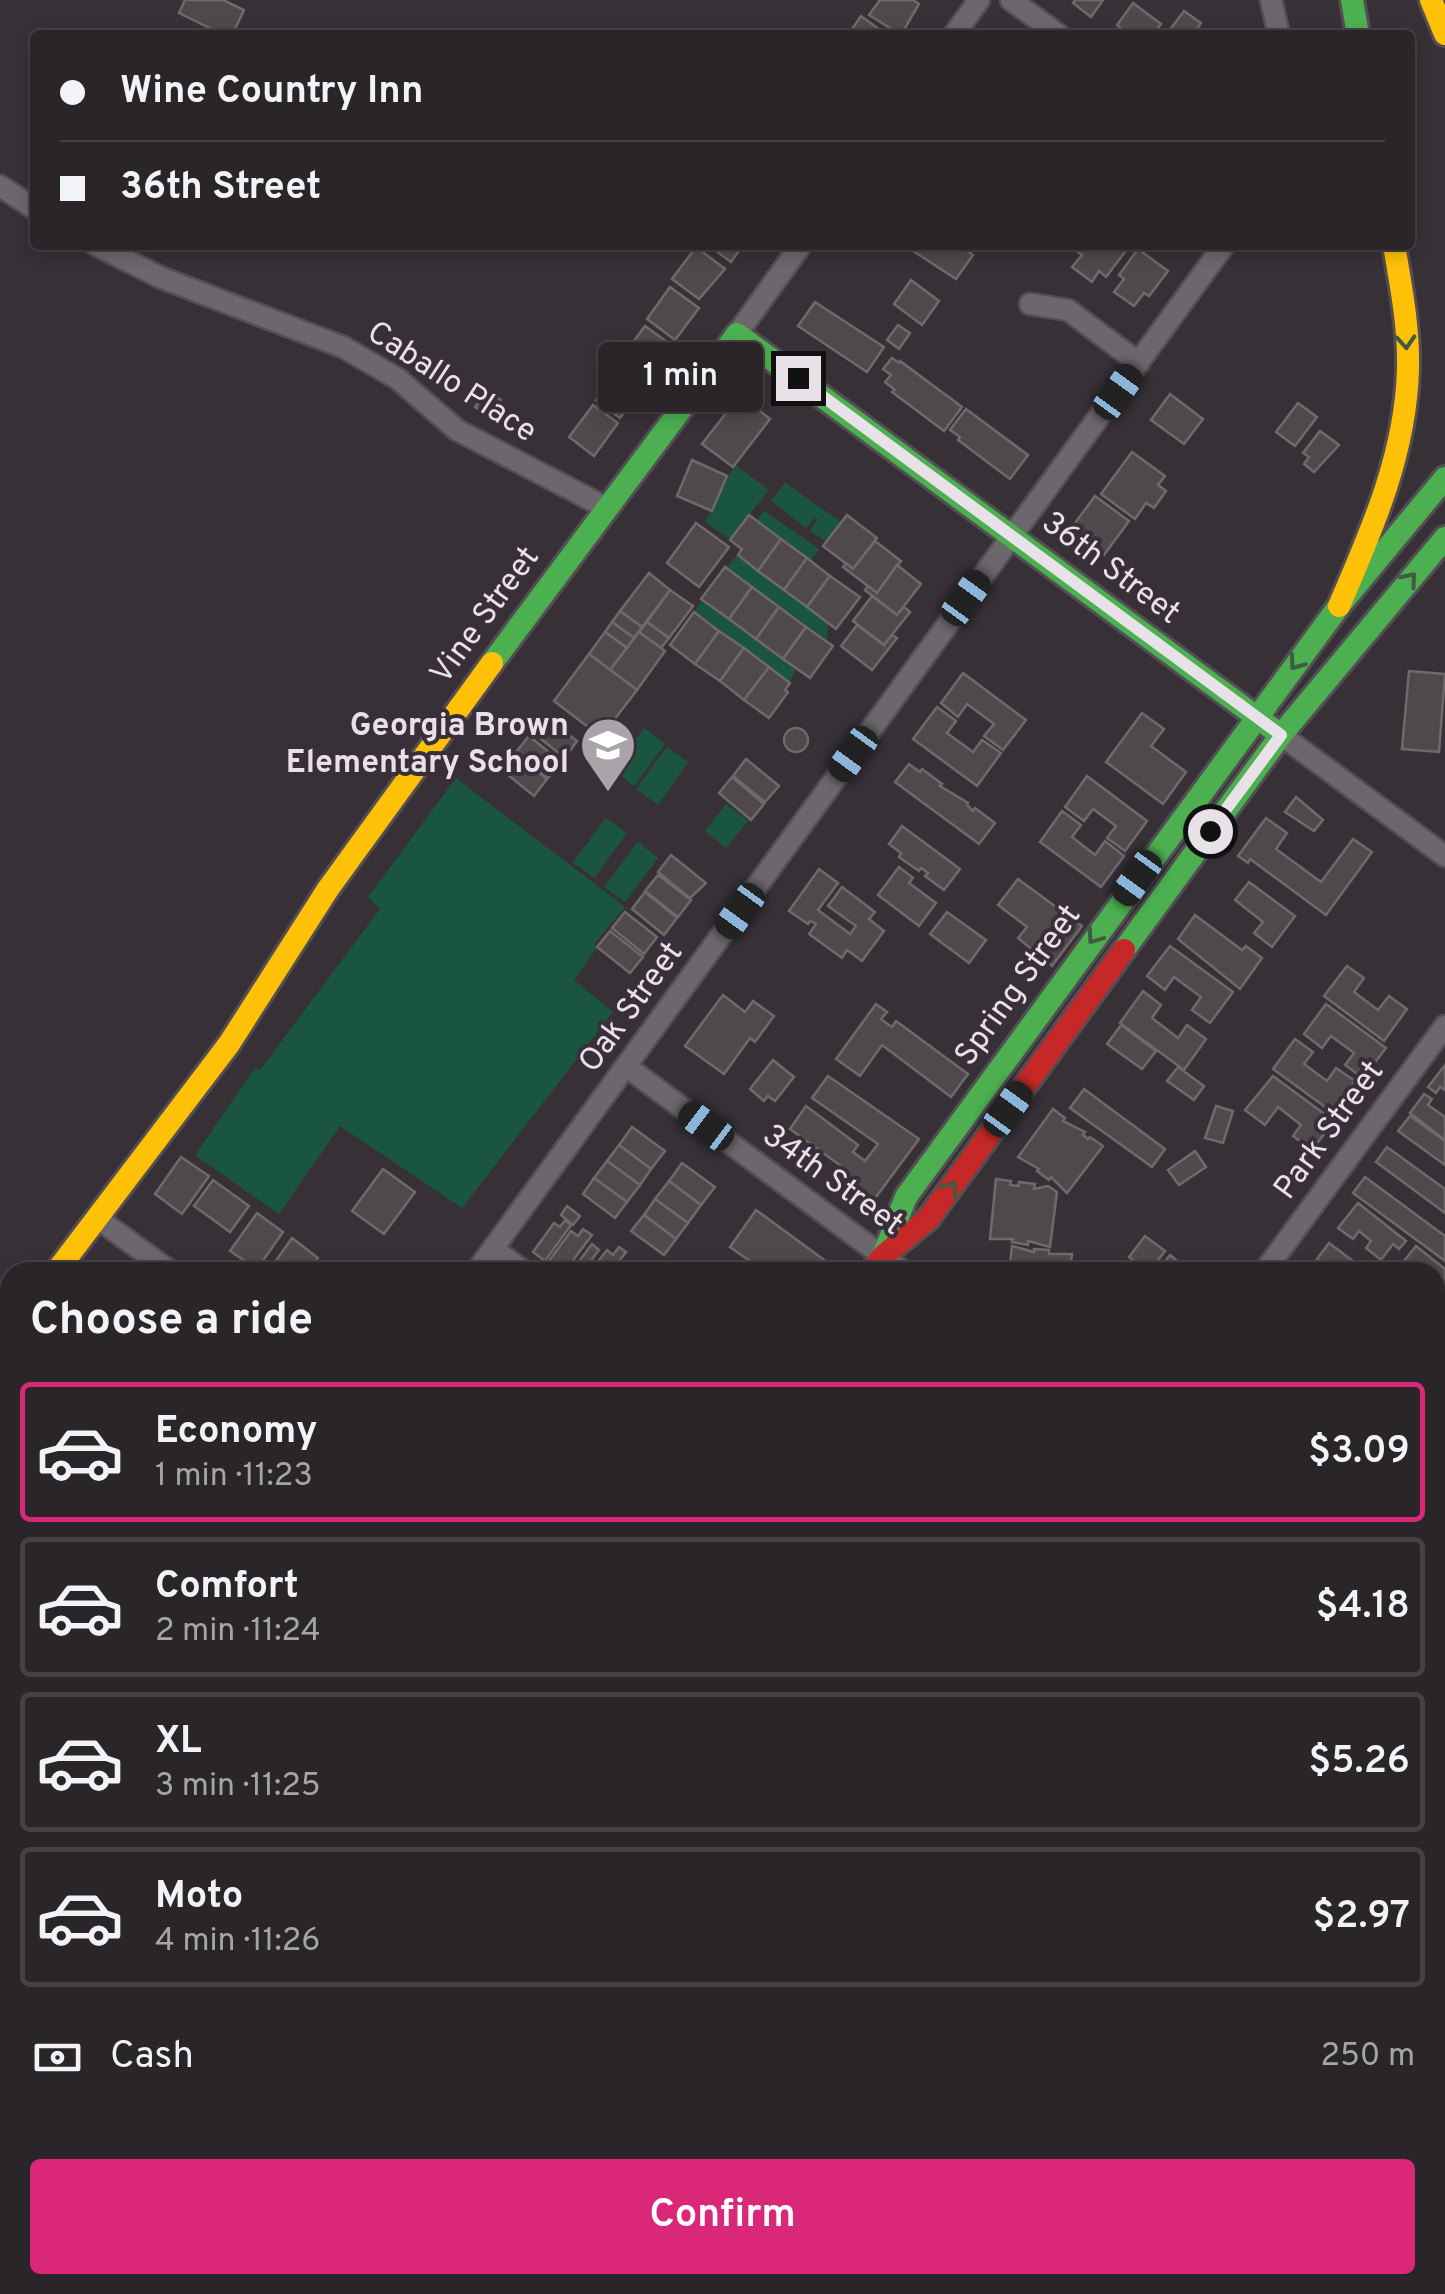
<!DOCTYPE html>
<html lang="en">
<head>
<meta charset="utf-8">
<style>
  :root { --surface:#292529; --page:#312d31; --text:#f1f3f6; --muted:#a5a5a8; --line:#454246; --accent:#db2777 }
  body { margin:0; font-family:Overpass,sans-serif; background:var(--page); color:var(--text); height:100vh; display:flex; flex-direction:column; font-size:38px; white-space:nowrap }
  * { box-sizing:border-box; margin:0 }
  p { font-size:32px; color:var(--muted) }
  .icon { flex:none; width:55px; height:55px; fill:none; stroke:currentColor; stroke-width:2; stroke-linecap:round; stroke-linejoin:round }
  .map { position:relative; flex:1; overflow:hidden }
  .details { position:absolute; left:0px; top:1262px; width:1445px; height:1032px; display:flex; flex-direction:column; background:var(--surface); border-radius:30px 30px 0 0; box-shadow:0 5px 15px #0003,0 0 0 2px var(--line) }
  .details>* { flex:none }
  .guide { position:absolute; left:30px; top:30px; width:1385px; height:220px; border-radius:10px; box-shadow:0 5px 15px #0003,0 0 0 2px var(--line); display:grid; align-content:center; height:220px; padding:0 30px; background:var(--surface) }
  .end { position:absolute; width:45px; height:45px; margin:-22px; border:12px solid #e8e1e8; background:#111; box-shadow:0 0 0 5px #111 }
  .from { border-radius:50% }
  .bubble { position:absolute; height:70px; border-radius:10px; background:var(--surface); box-shadow:0 5px 15px #0003,0 0 0 2px var(--line); font-size:32px; font-weight:600; line-height:70px; text-align:center }
  .car { position:absolute; width:30px; height:60px; margin:-30px -15px; border-radius:12px; box-shadow:0 0 8px 2px #0007; background:linear-gradient(#222 24%,#8ab4d8 0 40%,#222 0 76%,#8ab4d8 0 86%,#222 0) }
  .guide b { display:flex; align-items:center; gap:35px; height:95px; font-size:38px }
  .guide b+b { border-top:2px solid var(--line) }
  .guide i { width:25px; height:25px; background:var(--text) }
  ul { padding:0; list-style:none }
  li { display:flex; align-items:center; gap:30px; height:140px; margin:0 20px 15px; padding:0 10px; border:5px solid var(--line); border-radius:10px }
  li div { flex:1 }
  li b { display:block; font-size:38px }
  li em { font-style:normal; font-weight:600 }
  li.current { border-color:var(--accent) }
  li>.icon { width:90px; height:90px; stroke-width:1.5 }
  h2 { padding:0 30px; font-size:45px; line-height:120px }
  .pay { display:flex; align-items:center; gap:25px; height:110px; padding:0 30px; font-size:38px }
  .pay p { margin-inline-start:auto }
  .cta { display:flex; gap:20px; margin-top:auto; padding:20px 30px }
  .cta a { flex:1; height:115px; border-radius:10px; background:var(--accent); color:#fff; font-size:40px; font-weight:600; line-height:115px; text-align:center }
  .map>svg:first-child { display:block }
</style>
</head>
<body>
<div class="map">
<svg width="1445" height="2294" viewBox="0 0 1445 2294">
  <rect width="100%" height="100%" fill="#373137"/>
  <!-- green -->
  <g fill="#1a563f">
    <polygon points="735,465 769,490 730,539 705,522"/>
    <polygon points="785,483 841,522 826,541 810,531 818,519 815,518 806,528 771,501"/>
    <polygon points="764,511 819,549 811,560 757,520"/>
    <polygon points="737,556 828,623 827,640 726,567"/>
    <polygon points="702,600 795,669 790,682 695,611"/>
    <polygon points="644,728 665,744 634,786 613,770"/>
    <polygon points="667,747 688,762 658,805 636,789"/>
    <polygon points="456,778 625,907 595,943 596,949 574,980 613,1012 462,1208 340,1126 279,1214 195,1155 255,1068 260,1070 380,909 368,897"/>
    <polygon points="726,804 748,821 726,848 705,831"/>
    <polygon points="606,818 627,833 594,878 573,862"/>
    <polygon points="638,842 658,858 625,902 604,887"/>
  </g>
  <!-- building -->
  <g fill="#4f494b" stroke="#70696b" stroke-width="2.5">
    <polygon points="185,0 223,0 244,10 232,35 224,35 179,13"/>
    <polygon points="880,0 913,0 919,4 901,35 869,15"/>
    <polygon points="1075,0 1103,0 1091,17 1073,3"/>
    <polygon points="1133,3 1161,24 1157,29 1165,35 1128,35 1117,25"/>
    <polygon points="1184,11 1201,23 1193,35 1175,35 1169,31"/>
    <polygon points="861,16 887,35 848,35"/>
    <polygon points="708,245 743,245 731,262"/>
    <polygon points="904,245 959,245 973,255 956,279"/>
    <polygon points="1082,245 1126,245 1128,248 1106,277 1099,271 1092,282 1072,267 1082,255 1077,251"/>
    <polygon points="696,247 725,269 699,299 672,279"/>
    <polygon points="1138,249 1168,271 1149,296 1144,293 1134,306 1114,292 1124,279 1119,275"/>
    <polygon points="911,280 939,301 922,325 894,304"/>
    <polygon points="670,287 699,308 675,340 647,319"/>
    <polygon points="815,302 884,347 867,372 798,326"/>
    <polygon points="898,325 910,333 899,349 887,340"/>
    <polygon points="645,326 670,344 659,359 664,363 656,373 652,370 645,378 620,360"/>
    <polygon points="892,358 899,363 900,361 962,407 944,431 892,392 895,390 885,382 891,375 883,369"/>
    <polygon points="620,367 645,385 620,418 596,400"/>
    <polygon points="487,390 501,400 489,417 475,407"/>
    <polygon points="1170,394 1203,419 1184,444 1151,420"/>
    <polygon points="740,395 770,419 733,467 702,444"/>
    <polygon points="1298,403 1317,417 1295,446 1276,432"/>
    <polygon points="593,405 618,423 594,456 569,437"/>
    <polygon points="966,409 1028,455 1010,479 958,440 960,437 950,430"/>
    <polygon points="1320,431 1339,445 1314,472 1304,464 1309,457 1303,453"/>
    <polygon points="1132,452 1165,476 1158,485 1166,491 1154,508 1146,503 1135,519 1101,494"/>
    <polygon points="692,460 727,476 712,511 677,496"/>
    <polygon points="1095,496 1129,521 1104,555 1070,530"/>
    <polygon points="749,515 781,539 758,571 738,555 742,549 730,540"/>
    <polygon points="847,515 877,538 853,569 823,546"/>
    <polygon points="696,523 729,547 699,587 667,563"/>
    <polygon points="781,539 807,558 784,590 758,571"/>
    <polygon points="875,541 901,561 877,593 843,567 846,563 853,569"/>
    <polygon points="807,558 830,576 807,607 784,590"/>
    <polygon points="897,565 921,584 897,615 865,590 868,586 877,593"/>
    <polygon points="725,567 752,587 729,619 701,599"/>
    <polygon points="649,573 670,590 642,627 620,611"/>
    <polygon points="830,576 860,597 836,629 807,607"/>
    <polygon points="752,587 779,607 756,639 729,619"/>
    <polygon points="670,590 693,606 669,638 647,622"/>
    <polygon points="872,596 897,615 904,607 910,612 884,645 853,621"/>
    <polygon points="779,607 806,627 783,659 756,639"/>
    <polygon points="620,611 642,627 634,638 612,622"/>
    <polygon points="694,612 719,631 695,664 670,645"/>
    <polygon points="612,622 634,638 627,648 605,632"/>
    <polygon points="647,622 669,638 661,648 639,632"/>
    <polygon points="857,625 884,645 892,635 897,638 872,670 841,646"/>
    <polygon points="806,627 833,646 810,678 783,659"/>
    <polygon points="719,631 744,648 720,681 695,664"/>
    <polygon points="605,632 627,648 610,670 589,654"/>
    <polygon points="639,632 665,651 637,690 610,670"/>
    <polygon points="744,648 769,667 744,700 720,681"/>
    <polygon points="589,654 637,690 601,737 554,701"/>
    <polygon points="769,667 790,683 785,690 788,692 769,718 744,700"/>
    <polygon points="1409,671 1445,674 1439,752 1402,749"/>
    <polygon points="963,673 1026,720 1003,750 984,736 994,724 967,704 958,717 941,703"/>
    <polygon points="937,707 956,721 947,733 973,752 982,740 1001,753 977,786 913,739"/>
    <polygon points="1142,713 1164,729 1151,746 1186,772 1163,804 1106,762"/>
    <polygon points="544,716 577,741 565,758 532,732"/>
    <circle cx="796" cy="740" r="12"/>
    <polygon points="529,736 561,762 548,778 516,752"/>
    <polygon points="515,753 547,779 534,796 502,770"/>
    <polygon points="746,759 779,786 765,802 733,776"/>
    <polygon points="909,764 920,772 922,769 942,784 940,786 968,803 967,805 973,811 975,808 995,823 979,844 895,782"/>
    <polygon points="1087,776 1147,821 1125,851 1107,838 1116,826 1093,809 1084,821 1065,807"/>
    <polygon points="732,777 764,804 751,820 719,793"/>
    <polygon points="1296,797 1323,820 1314,831 1285,812"/>
    <polygon points="1062,811 1081,825 1072,837 1095,855 1105,841 1124,856 1101,887 1040,842"/>
    <polygon points="1266,818 1287,833 1276,849 1321,882 1353,839 1372,852 1326,915 1250,859 1248,863 1238,856"/>
    <polygon points="902,826 960,869 944,890 925,876 928,873 921,868 919,871 899,857 901,853 889,844"/>
    <polygon points="671,855 706,883 690,898 658,872"/>
    <polygon points="899,867 913,878 909,883 936,903 919,926 878,895"/>
    <polygon points="819,869 838,883 818,910 850,934 856,926 828,906 842,887 875,912 869,919 884,931 862,961 847,950 842,958 809,934 816,924 810,921 808,924 789,911"/>
    <polygon points="658,875 691,900 678,917 645,891"/>
    <polygon points="1018,879 1082,926 1052,966 1018,938 1027,927 998,905"/>
    <polygon points="1249,882 1295,916 1272,947 1254,933 1263,922 1235,900"/>
    <polygon points="645,892 677,918 664,935 632,909"/>
    <polygon points="625,912 657,937 644,954 612,928"/>
    <polygon points="947,912 986,940 969,963 930,934"/>
    <polygon points="1195,915 1242,950 1246,946 1262,958 1240,989 1178,939"/>
    <polygon points="610,931 643,957 630,973 597,947"/>
    <polygon points="1170,946 1233,992 1210,1023 1192,1010 1201,997 1174,977 1165,990 1147,976"/>
    <polygon points="1347,966 1364,978 1354,992 1378,1010 1389,996 1407,1009 1384,1041 1324,996"/>
    <polygon points="1143,991 1161,1005 1152,1018 1178,1038 1187,1025 1206,1039 1184,1070 1120,1023"/>
    <polygon points="723,995 745,1012 753,1001 774,1016 755,1042 750,1038 724,1074 685,1046"/>
    <polygon points="876,1004 887,1012 881,1019 892,1027 896,1021 968,1074 951,1097 882,1045 860,1076 836,1059"/>
    <polygon points="1326,1004 1386,1048 1363,1078 1345,1065 1354,1053 1331,1036 1322,1048 1304,1034"/>
    <polygon points="1121,1025 1156,1051 1142,1069 1107,1044"/>
    <polygon points="1295,1039 1313,1052 1304,1064 1327,1081 1336,1068 1355,1081 1332,1112 1273,1069"/>
    <polygon points="773,1060 794,1077 775,1101 768,1096 764,1101 750,1089"/>
    <polygon points="1445,1065 1445,1090 1440,1087 1436,1093 1428,1087"/>
    <polygon points="1178,1067 1204,1086 1194,1100 1167,1081"/>
    <polygon points="828,1076 919,1139 873,1201 835,1174 841,1166 790,1129 806,1106 858,1145 853,1152 865,1161 878,1144 812,1098"/>
    <polygon points="1273,1076 1334,1121 1312,1150 1293,1136 1301,1125 1278,1107 1265,1125 1245,1110"/>
    <polygon points="1084,1089 1165,1149 1152,1167 1070,1108"/>
    <polygon points="1424,1094 1432,1099 1428,1105 1445,1117 1445,1140 1410,1113"/>
    <polygon points="1216,1106 1233,1111 1223,1143 1205,1138"/>
    <polygon points="1053,1109 1065,1118 1063,1121 1085,1132 1083,1135 1088,1139 1090,1137 1103,1146 1067,1193 1051,1177 1049,1180 1037,1171 1039,1169 1018,1157"/>
    <polygon points="1410,1116 1445,1141 1445,1165 1398,1131"/>
    <polygon points="632,1127 665,1151 651,1169 619,1145"/>
    <polygon points="619,1145 651,1169 640,1185 607,1161"/>
    <polygon points="1387,1147 1445,1189 1445,1213 1376,1162"/>
    <polygon points="1195,1151 1206,1167 1179,1185 1168,1170"/>
    <polygon points="181,1157 209,1176 182,1214 155,1194"/>
    <polygon points="607,1161 640,1185 627,1202 594,1178"/>
    <polygon points="682,1163 715,1187 701,1205 669,1181"/>
    <polygon points="383,1169 415,1192 384,1234 352,1211"/>
    <polygon points="1365,1177 1445,1236 1445,1261 1353,1193"/>
    <polygon points="594,1178 627,1202 615,1218 583,1194"/>
    <polygon points="996,1179 1011,1181 1010,1185 1018,1186 1019,1182 1035,1184 1034,1189 1048,1186 1057,1192 1050,1247 1028,1241 1028,1245 1012,1242 1013,1239 990,1239"/>
    <polygon points="213,1180 249,1206 230,1232 194,1206"/>
    <polygon points="669,1181 701,1205 688,1223 655,1199"/>
    <polygon points="655,1199 688,1223 676,1239 644,1215"/>
    <polygon points="1358,1203 1406,1241 1399,1249 1393,1244 1381,1260 1366,1248 1371,1241 1359,1231 1353,1239 1338,1228"/>
    <polygon points="567,1206 580,1216 573,1225 561,1215"/>
    <polygon points="756,1210 827,1262 820,1272 765,1272 730,1247"/>
    <polygon points="257,1213 283,1232 257,1269 230,1251"/>
    <polygon points="644,1215 676,1239 664,1255 631,1231"/>
    <polygon points="565,1220 571,1225 545,1261 533,1252 554,1223 560,1227"/>
    <polygon points="583,1229 592,1235 564,1272 556,1272 552,1269 555,1266 549,1261 571,1231 578,1236"/>
    <polygon points="1145,1236 1165,1251 1149,1272 1129,1257"/>
    <polygon points="292,1238 318,1258 308,1272 268,1272"/>
    <polygon points="1329,1243 1361,1267 1357,1272 1335,1272 1317,1259"/>
    <polygon points="592,1244 599,1250 582,1272 571,1272"/>
    <polygon points="1012,1246 1034,1252 1034,1249 1049,1250 1049,1254 1072,1254 1070,1272 1009,1272"/>
    <polygon points="1416,1246 1445,1269 1445,1296 1439,1303 1435,1300 1435,1272 1396,1271"/>
    <polygon points="619,1247 626,1252 611,1272 590,1272 607,1250 613,1255"/>
    <polygon points="1170,1255 1181,1264 1179,1267 1192,1272 1157,1272"/>
    <polygon points="1435,1401 1445,1408 1445,1438 1435,1451"/>
    <polygon points="3,1483 10,1488 8,1530 2,1526 0,1528 0,1488"/>
    <polygon points="7,1542 10,1545 10,1567 0,1560 0,1552"/>
    <polygon points="0,1750 10,1757 10,1783 5,1790 0,1787"/>
    <polygon points="10,1797 10,1818 7,1822 0,1818 0,1809"/>
    <polygon points="6,1836 10,1839 10,1863 0,1855 0,1845"/>
    <polygon points="1445,1925 1445,2294 1278,2294 1283,2285 1435,2285 1435,1942"/>
    <polygon points="0,2014 10,2021 10,2040 0,2053"/>
    <polygon points="0,2072 10,2079 10,2089 4,2097 0,2094"/>
    <polygon points="0,2130 10,2138 8,2175 0,2169"/>
    <polygon points="368,2285 378,2285 386,2291 383,2294 361,2294"/>
    <polygon points="423,2285 451,2285 457,2290 457,2294 426,2294 429,2290"/>
    <polygon points="625,2285 652,2285 646,2294 637,2294"/>
    <polygon points="687,2285 708,2285 720,2294 680,2294"/>
    <polygon points="938,2285 1002,2285 996,2294 932,2294"/>
  </g>
  <g fill="none" stroke-linecap="round" stroke-linejoin="round">
    <!-- street casing -->
    <g stroke="#534e53" stroke-width="25">
      <g id="street">
        <polyline points="1011,0 1059,35"/>
        <polyline points="1271,0 1279,35"/>
        <polyline points="954,35 979,0"/>
        <polyline points="0,186 35,209"/>
        <polyline points="96,245 162,278 343,347 398,379 457,430 605,507"/>
        <polyline points="1030,304 1068,310 1139,363"/>
        <polyline points="737,334 801,245"/>
        <polyline points="1281,735 1445,856"/>
        <polyline points="627,1067 904,1272"/>
        <polyline points="97,1218 171,1272"/>
        <polyline points="493,1249 525,1272"/>
        <polyline points="476,1272 1224,245"/>
        <polyline points="1264,1272 1445,1026"/>
        <polyline points="0,1417 10,1424"/>
        <polyline points="0,1702 10,1709"/>
        <polyline points="1435,1872 1445,1852"/>
        <polyline points="1435,1895 1435,1872"/>
        <polyline points="0,1924 10,1911"/>
        <polyline points="0,2229 10,2236"/>
        <polyline points="76,2285 88,2294"/>
        <polyline points="515,2294 522,2285"/>
        <polyline points="823,2294 830,2285"/>
        <polyline points="1190,2294 1195,2285"/>
      </g>
    </g>
    <!-- fast casing -->
    <g stroke="#534e53" stroke-width="28">
      <g id="fast">
        <polyline points="1352,0 1358,35"/>
        <polyline points="492,663 737,334 1281,735"/>
        <polyline points="1124,950 1281,735 1445,538"/>
        <polyline points="883,1256 906,1197 1339,606 1445,478"/>
        <polyline points="0,1347 10,1334"/>
      </g>
    </g>
    <!-- slow casing -->
    <g stroke="#534e53" stroke-width="28">
      <g id="slow">
        <polyline points="1431,0 1445,34"/>
        <path d="M1339,606C1372,530 1406,453 1408,369C1409,327 1401,286 1394,245"/>
        <polyline points="56,1272 229,1044 328,889 492,663"/>
        <polyline points="127,2294 133,2285"/>
      </g>
    </g>
    <!-- jam casing -->
    <g stroke="#534e53" stroke-width="28">
      <polyline id="jam" points="871,1272 883,1256 928,1219 1124,950"/>
    </g>
    <!-- street -->
    <use href="#street" stroke="#6c676c" stroke-width="20"/>
    <!-- fast -->
    <use href="#fast" stroke="#4caf50" stroke-width="22"/>
    <!-- slow -->
    <use href="#slow" stroke="#ffc107" stroke-width="22"/>
    <!-- jam -->
    <use href="#jam" stroke="#c62828" stroke-width="22"/>
    <!-- rail casing -->
    <g stroke="#6d686d" stroke-width="10">
      <g id="rail">
        <polyline points="1435,1597 1445,1562"/>
        <polyline points="1136,2294 1141,2285"/>
      </g>
    </g>
    <!-- rail -->
    <use href="#rail" stroke="#3a2e3a" stroke-width="6" stroke-dasharray="19" stroke-linecap="butt"/>
  </g>
  <!-- one-way arrows -->
  <defs><path id="oneway-chevron" d="M-2-3.5L2.5 0L-2 3.5" fill="none" stroke-width="1.6" stroke-linecap="round" stroke-linejoin="round" transform="scale(2.5)"/></defs>
  <g stroke="#405b42">
    <use href="#oneway-chevron" transform="translate(1406 342) rotate(86)"/>
    <use href="#oneway-chevron" transform="translate(1410 579) rotate(-50)"/>
    <use href="#oneway-chevron" transform="translate(1296 663) rotate(127)"/>
    <use href="#oneway-chevron" transform="translate(1094 937) rotate(126)"/>
    <use href="#oneway-chevron" transform="translate(951 1188) rotate(-54)"/>
  </g>
  <g fill="none" stroke-linecap="round" stroke-linejoin="round">
    <!-- route -->
    <polyline stroke="#e8e1e8" stroke-width="12" points="798,378 1281,735 1210,831"/>
  </g>
  <!-- icons -->
  <defs>
    <g id="school-pin" transform="scale(2.875)"><path d="M0 17L-7.5 6A9.5 9.5 0 1 1 7.5 6Z" fill="#aaa3aa" stroke="#3a2e3a"/><path d="M0-5L7-2L0 1L-7-2ZM-4 1L0 2.5L4 1V4Q0 6-4 4Z" fill="#fff"/></g>
  </defs>
  <g fill-rule="evenodd">
    <use href="#school-pin" x="608" y="745"/>
  </g>
  <g text-anchor="middle" dominant-baseline="central" stroke-width="8" stroke-linejoin="round" paint-order="stroke">
    <!-- street labels -->
    <g font-size="32" fill="#e8e1e8" stroke="#3a2e3a">
      <text transform="translate(451 383) rotate(33)">Caballo Place</text>
      <text transform="translate(1110 569) rotate(37)">36th Street</text>
      <text transform="translate(486 616) rotate(-54)">Vine Street</text>
      <text transform="translate(1019 986) rotate(-54)">Spring Street</text>
      <text transform="translate(632 1008) rotate(-54)">Oak Street</text>
      <text transform="translate(1330 1131) rotate(-54)">Park Street</text>
      <text transform="translate(832 1181) rotate(36)">34th Street</text>
    </g>
    <!-- poi labels -->
    <g font-size="32" font-weight="bold" fill="#e8e1e8" stroke="#3a2e3a" text-anchor="end">
      <text x="569" y="727">Georgia Brown<tspan x="569" dy="37">Elementary School</tspan></text>
    </g>
  </g>
</svg>
<i class="end from" style="left:1210px;top:831px"></i>
<i class="end" style="left:798px;top:378px"></i>
<div class="bubble" style="left:598px;top:342px;width:165px">1 min</div>
<i class="car" style="left:1118px;top:392px;rotate:36deg"></i>
<i class="car" style="left:966px;top:598px;rotate:36deg"></i>
<i class="car" style="left:853px;top:754px;rotate:216deg"></i>
<i class="car" style="left:1137px;top:878px;rotate:216deg"></i>
<i class="car" style="left:740px;top:911px;rotate:216deg"></i>
<i class="car" style="left:1008px;top:1109px;rotate:36deg"></i>
<i class="car" style="left:706px;top:1126px;rotate:307deg"></i>
<div class="guide">
<b><i class="from"></i>Wine Country Inn</b>
<b><i></i>36th Street</b>
</div>
<section class="details">
<h2>Choose a ride</h2>
<ul>
<li class="current"><svg class="icon" aria-label="car" viewBox="0 0 24 24"><path d="M5 17H2v-5l4-1 3-4h7l3 4 3 1v5h-3M9 17h6M6 11h13"/><circle cx="7" cy="17" r="2"/><circle cx="17" cy="17" r="2"/></svg><div><b>Economy</b><p>1 min · 11:23</p></div><em>$3.09</em></li>
<li><svg class="icon" aria-label="car" viewBox="0 0 24 24"><path d="M5 17H2v-5l4-1 3-4h7l3 4 3 1v5h-3M9 17h6M6 11h13"/><circle cx="7" cy="17" r="2"/><circle cx="17" cy="17" r="2"/></svg><div><b>Comfort</b><p>2 min · 11:24</p></div><em>$4.18</em></li>
<li><svg class="icon" aria-label="car" viewBox="0 0 24 24"><path d="M5 17H2v-5l4-1 3-4h7l3 4 3 1v5h-3M9 17h6M6 11h13"/><circle cx="7" cy="17" r="2"/><circle cx="17" cy="17" r="2"/></svg><div><b>XL</b><p>3 min · 11:25</p></div><em>$5.26</em></li>
<li><svg class="icon" aria-label="car" viewBox="0 0 24 24"><path d="M5 17H2v-5l4-1 3-4h7l3 4 3 1v5h-3M9 17h6M6 11h13"/><circle cx="7" cy="17" r="2"/><circle cx="17" cy="17" r="2"/></svg><div><b>Moto</b><p>4 min · 11:26</p></div><em>$2.97</em></li>
</ul>
<div class="pay"><svg class="icon" aria-label="cash" viewBox="0 0 24 24"><path d="M3 7h18v10H3z"/><circle cx="12" cy="12" r="2"/></svg>Cash<p>250 m</p></div>
<div class="cta"><a>Confirm</a></div>
</section>
</div>
</body>
</html>
